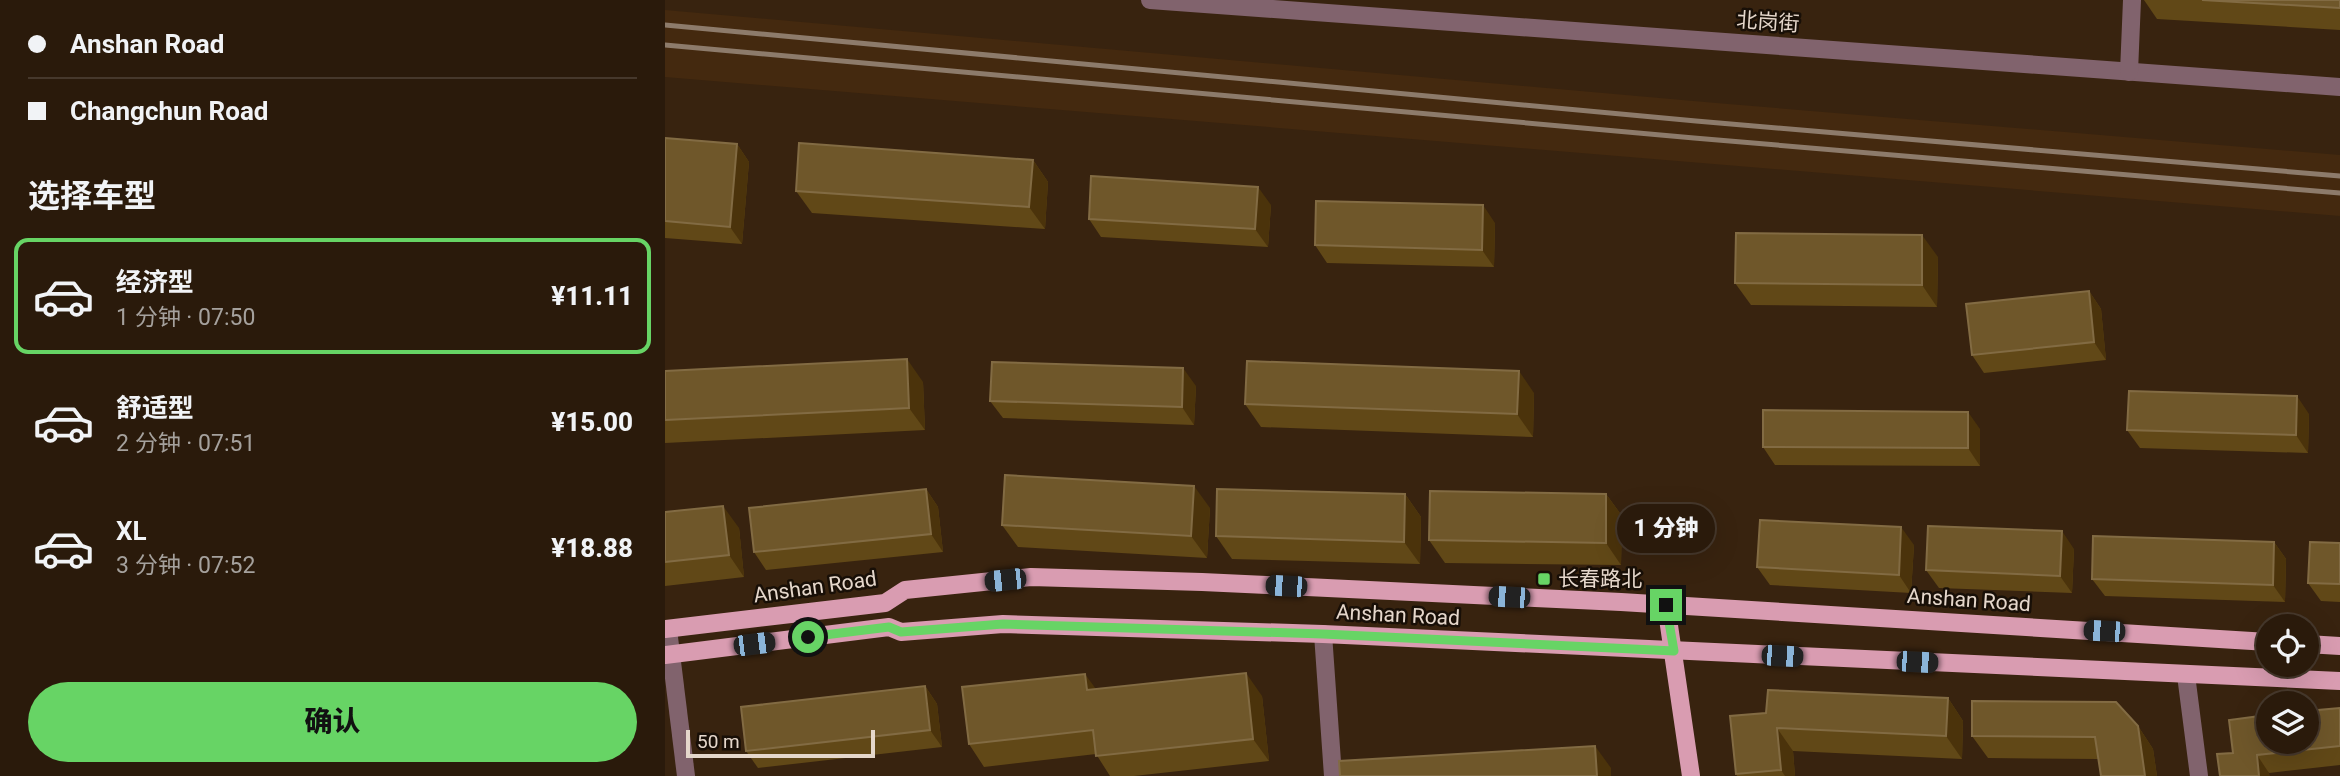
<!DOCTYPE html>
<html lang="zh">
<head>
<meta charset="utf-8">
<style>
  :root { --surface:#2a1a0b; --page:#362719; --text:#f1f3f6; --muted:#a5a19d; --line:#46382c; --accent:#67d465 }
  body { margin:0; font-family:Roboto,"Noto Sans SC",sans-serif; background:var(--page); color:var(--text); height:100vh; display:flex; flex-direction:column; font-size:26px; white-space:nowrap }
  * { box-sizing:border-box; margin:0 }
  p { font-size:23px; color:var(--muted) }
  .icon { flex:none; width:38px; height:38px; fill:none; stroke:currentColor; stroke-width:2; stroke-linecap:round; stroke-linejoin:round }
  .map { position:relative; flex:1; overflow:hidden }
  .side { display:flex; flex-direction:column; background:var(--surface); width:665px }
  .side>* { flex:none }
  .top-card { display:grid; align-content:center; height:154px; padding:0 28px; background:var(--surface) }
  .buttons { position:absolute; left:1591px; top:614px; display:grid; gap:14px }
  .buttons a { display:grid; place-items:center; width:63px; height:63px; border-radius:50%; background:var(--surface); box-shadow:0 7px 28px #0002,0 0 0 2px var(--line); font-size:35px }
  .scale { position:absolute; left:21px; bottom:18px; width:189px; box-sizing:border-box; padding-left:7px; border:4px solid #e5d7cb; border-top:0; font-size:19px; line-height:24px; white-space:nowrap; color:#e5d7cb; -webkit-text-stroke:5px #180f07; paint-order:stroke }
  .end { position:absolute; width:32px; height:32px; margin:-16px; border:9px solid #67d465; background:#111; box-shadow:0 0 0 4px #111 }
  .from { border-radius:50% }
  .bubble { position:absolute; height:49px; border-radius:24px; background:var(--surface); box-shadow:0 7px 28px #0002,0 0 0 2px var(--line); font-size:23px; font-weight:800; line-height:49px; text-align:center }
  .car { position:absolute; width:21px; height:42px; margin:-21px -10px; border-radius:9px; box-shadow:0 0 5px 2px #0007; background:linear-gradient(#222 24%,#8ab4d8 0 40%,#222 0 76%,#8ab4d8 0 86%,#222 0) }
  .top-card b { display:flex; align-items:center; gap:24px; height:66px; font-size:26px }
  .top-card b+b { border-top:2px solid var(--line) }
  .top-card i { width:18px; height:18px; background:var(--text) }
  ul { padding:0; list-style:none }
  li { display:flex; align-items:center; gap:21px; height:116px; margin:0 14px 10px; padding:0 14px; border:4px solid transparent; border-radius:14px }
  li div { flex:1 }
  li b { display:block; font-size:26px }
  li em { font-style:normal; font-weight:800 }
  li.on { border-color:var(--accent) }
  li>.icon { width:63px; height:63px; stroke-width:1.5 }
  h2 { padding:0 28px; font-size:32px; line-height:84px }
  .primary-button { display:flex; gap:14px; margin-top:auto; padding:14px 28px }
  .primary-button a { flex:1; height:80px; border-radius:42px; background:var(--accent); color:#111; font-size:28px; font-weight:800; line-height:80px; text-align:center }
  main { display:flex; flex:1; min-height:0 }
  .map>svg:first-child { display:block }
</style>
</head>
<body>
<main>
<section class="side">
<div class="top-card">
<b><i class="from"></i>Anshan Road</b>
<b><i></i>Changchun Road</b>
</div>
<h2>选择车型</h2>
<ul>
<li class="on"><svg class="icon" aria-label="car" viewBox="0 0 24 24"><path d="M5 17H2v-5l4-1 3-4h7l3 4 3 1v5h-3M9 17h6M6 11h13"/><circle cx="7" cy="17" r="2"/><circle cx="17" cy="17" r="2"/></svg><div><b>经济型</b><p>1 分钟 · 07:50</p></div><em>¥11.11</em></li>
<li><svg class="icon" aria-label="car" viewBox="0 0 24 24"><path d="M5 17H2v-5l4-1 3-4h7l3 4 3 1v5h-3M9 17h6M6 11h13"/><circle cx="7" cy="17" r="2"/><circle cx="17" cy="17" r="2"/></svg><div><b>舒适型</b><p>2 分钟 · 07:51</p></div><em>¥15.00</em></li>
<li><svg class="icon" aria-label="car" viewBox="0 0 24 24"><path d="M5 17H2v-5l4-1 3-4h7l3 4 3 1v5h-3M9 17h6M6 11h13"/><circle cx="7" cy="17" r="2"/><circle cx="17" cy="17" r="2"/></svg><div><b>XL</b><p>3 分钟 · 07:52</p></div><em>¥18.88</em></li>
</ul>
<div class="primary-button"><a>确认</a></div>
</section>
<div class="map">
<svg width="1675" height="776" viewBox="0 0 1675 776">
  <rect width="100%" height="100%" fill="#38230f"/>
  <!-- built -->
  <polygon fill="#44290f" points="0,10 1051,103 1675,155 1675,216 0,77"/>
  <g fill="none" stroke-linecap="round" stroke-linejoin="round">
    <!-- minor -->
    <g stroke="#81636d" stroke-width="18">
      <polyline points="485,0 1675,87"/>
      <polyline points="1464,72 1467,0"/>
      <polyline points="3,629 21,776"/>
      <polyline points="658,634 668,776"/>
      <polyline points="1521,675 1534,776"/>
    </g>
    <!-- major -->
    <g stroke="#d99cb1" stroke-width="18">
      <polyline points="1001,605 1026,776"/>
      <polyline points="0,629 220,603 240,590 366,577 537,582 956,602 1603,642"/>
      <polyline points="1642,644 1675,646"/>
      <polyline points="0,655 224,627 236,632 338,624 658,634 1675,681"/>
    </g>
    <!-- rail -->
    <g stroke="#8d7b6b" stroke-width="5">
      <polyline points="0,25 1031,121 1675,176"/>
      <polyline points="0,45 1029,138 1675,193"/>
    </g>
  </g>
  <!-- wall -->
  <g fill="#614817">
    <polygon points="1479,0 1675,0 1675,30 1492,19"/>
    <polygon points="0,138 72,144 84,162 77,244 0,238"/>
    <polygon points="368,160 383,182 380,229 147,213 131,191"/>
    <polygon points="606,205 603,247 436,237 424,219"/>
    <polygon points="830,223 829,267 662,263 650,245"/>
    <polygon points="1273,257 1272,307 1086,305 1070,283"/>
    <polygon points="1424,291 1436,309 1441,360 1319,373 1307,355"/>
    <polygon points="0,371 258,382 260,430 0,443"/>
    <polygon points="531,386 529,425 338,418 325,401"/>
    <polygon points="869,393 868,437 596,427 580,404"/>
    <polygon points="1644,414 1643,453 1475,448 1462,430"/>
    <polygon points="1315,429 1315,466 1110,465 1098,447"/>
    <polygon points="261,489 273,507 278,552 101,570 89,552"/>
    <polygon points="740,494 756,517 755,564 567,559 551,536"/>
    <polygon points="941,494 957,516 956,565 780,563 764,540"/>
    <polygon points="545,508 542,558 353,547 337,525"/>
    <polygon points="0,512 74,528 79,577 0,586"/>
    <polygon points="1609,542 1621,559 1620,602 1440,596 1427,579"/>
    <polygon points="1675,543 1675,602 1656,601 1643,583"/>
    <polygon points="1249,545 1246,593 1105,585 1092,567"/>
    <polygon points="1409,549 1407,593 1274,588 1261,570"/>
    <polygon points="260,686 272,704 277,747 93,768 81,751"/>
    <polygon points="431,689 597,696 604,761 469,776 445,776 431,754 319,767 304,744"/>
    <polygon points="1283,698 1298,721 1297,759 1128,751 1130,776 1072,776 1071,774 1065,716"/>
    <polygon points="1675,708 1675,765 1604,773 1568,753"/>
    <polygon points="1473,726 1488,749 1492,776 1436,776 1434,759 1323,758 1307,736"/>
  </g>
  <!-- shaded-wall -->
  <g fill="#4b330b">
    <polygon points="72,144 84,162 77,244 65,227"/>
    <polygon points="368,160 383,182 380,229 364,207"/>
    <polygon points="593,187 606,205 603,247 590,229"/>
    <polygon points="818,205 830,223 829,267 817,250"/>
    <polygon points="1257,235 1273,257 1272,307 1257,285"/>
    <polygon points="1424,291 1436,309 1441,360 1429,342"/>
    <polygon points="242,359 258,382 260,430 244,408"/>
    <polygon points="518,368 531,386 529,425 517,407"/>
    <polygon points="854,371 869,393 868,437 852,414"/>
    <polygon points="1632,396 1644,414 1643,453 1631,435"/>
    <polygon points="1303,412 1315,429 1315,466 1303,448"/>
    <polygon points="529,486 545,508 542,558 526,536"/>
    <polygon points="261,489 273,507 278,552 266,534"/>
    <polygon points="740,494 756,517 755,564 739,542"/>
    <polygon points="941,494 957,516 956,565 941,543"/>
    <polygon points="58,506 74,528 79,577 64,555"/>
    <polygon points="1236,527 1249,545 1246,593 1234,575"/>
    <polygon points="1397,531 1409,549 1407,593 1395,576"/>
    <polygon points="1609,542 1621,559 1620,602 1608,585"/>
    <polygon points="581,673 597,696 604,761 588,739"/>
    <polygon points="420,674 436,696 422,690"/>
    <polygon points="260,686 272,704 277,747 265,730"/>
    <polygon points="1283,698 1298,721 1297,759 1281,736"/>
    <polygon points="1473,726 1488,749 1492,776 1480,776"/>
    <polygon points="1112,728 1128,751 1130,776 1120,776 1116,770"/>
    <polygon points="930,746 946,768 946,776 932,776"/>
    <polygon points="1592,755 1604,773 1605,776 1594,776"/>
  </g>
  <!-- building -->
  <g fill="#6f572a" stroke="#826b43" stroke-width="2">
    <polygon points="1537,0 1675,0 1675,8"/>
    <polygon points="0,138 72,144 65,227 0,221"/>
    <polygon points="134,143 368,160 364,207 131,191"/>
    <polygon points="426,176 593,187 590,229 424,219"/>
    <polygon points="651,201 818,205 817,250 650,245"/>
    <polygon points="1071,233 1257,235 1257,285 1070,283"/>
    <polygon points="1424,291 1429,342 1307,355 1301,304"/>
    <polygon points="242,359 244,408 0,420 0,371"/>
    <polygon points="582,361 854,371 852,414 580,404"/>
    <polygon points="327,362 518,368 517,407 325,401"/>
    <polygon points="1464,391 1632,396 1631,435 1462,430"/>
    <polygon points="1098,410 1303,412 1303,448 1098,447"/>
    <polygon points="340,475 529,486 526,536 337,525"/>
    <polygon points="261,489 266,534 89,552 84,508"/>
    <polygon points="552,489 740,494 739,542 551,536"/>
    <polygon points="765,491 941,494 941,543 764,540"/>
    <polygon points="58,506 64,555 0,562 0,512"/>
    <polygon points="1095,520 1236,527 1234,575 1092,567"/>
    <polygon points="1263,526 1397,531 1395,576 1261,570"/>
    <polygon points="1428,536 1609,542 1608,585 1427,579"/>
    <polygon points="1645,542 1675,543 1675,584 1643,583"/>
    <polygon points="581,673 588,739 431,756 428,730 304,744 297,687 420,674 422,690"/>
    <polygon points="260,686 265,730 81,751 76,707"/>
    <polygon points="1103,690 1283,698 1281,736 1112,728 1116,770 1071,774 1065,716 1101,713"/>
    <polygon points="1307,701 1451,702 1473,726 1480,776 1436,776 1430,737 1307,736"/>
    <polygon points="1675,708 1675,746 1592,755 1594,776 1555,776 1552,754 1568,753 1564,720 1603,715 1603,742 1642,742 1642,711"/>
    <polygon points="930,746 932,776 675,776 674,761"/>
  </g>
  <g fill="none" stroke-linecap="round" stroke-linejoin="round">
    <!-- route -->
    <polyline stroke="#67d465" stroke-width="9" points="143,637 224,627 236,632 338,624 658,634 1009,651 1001,605"/>
  </g>
  <!-- markers -->
  <rect fill="#67d465" stroke="#180f07" stroke-width="2.5" x="872" y="572" width="14" height="14" rx="3.5"/>
  <g text-anchor="middle" dominant-baseline="central" stroke-width="5" stroke-linejoin="round" paint-order="stroke">
    <!-- street labels -->
    <g font-size="21" fill="#e5d7cb" stroke="#180f07">
      <text transform="translate(1103 22) rotate(4)">北岗街</text>
      <text transform="translate(150 587) rotate(-8)">Anshan Road</text>
      <text transform="translate(1304 600) rotate(4)">Anshan Road</text>
      <text transform="translate(733 615) rotate(3)">Anshan Road</text>
    </g>
    <!-- poi labels -->
    <g font-size="21" fill="#e5d7cb" stroke="#180f07" text-anchor="start">
      <text x="893" y="579">长春路北</text>
    </g>
  </g>
</svg>
<div class="buttons">
<a><svg class="icon" aria-label="locate" viewBox="0 0 24 24"><circle cx="12" cy="12" r="6"/><path d="M12 2v4M12 18v4M2 12h4M18 12h4"/></svg></a>
<a><svg class="icon" aria-label="layers" viewBox="0 0 24 24"><path d="M12 4l9 5-9 5-9-5zM3 14l9 5 9-5"/></svg></a>
</div>
<div class="scale">50 m</div>
<i class="end from" style="left:143px;top:637px"></i>
<i class="end" style="left:1001px;top:605px"></i>
<div class="bubble" style="left:952px;top:504px;width:98px">1 分钟</div>
<i class="car" style="left:340px;top:580px;rotate:264deg"></i>
<i class="car" style="left:621px;top:586px;rotate:273deg"></i>
<i class="car" style="left:844px;top:597px;rotate:273deg"></i>
<i class="car" style="left:1439px;top:631px;rotate:273deg"></i>
<i class="car" style="left:89px;top:644px;rotate:83deg"></i>
<i class="car" style="left:1117px;top:656px;rotate:93deg"></i>
<i class="car" style="left:1252px;top:662px;rotate:93deg"></i>
</div>
</main>
</body>
</html>
